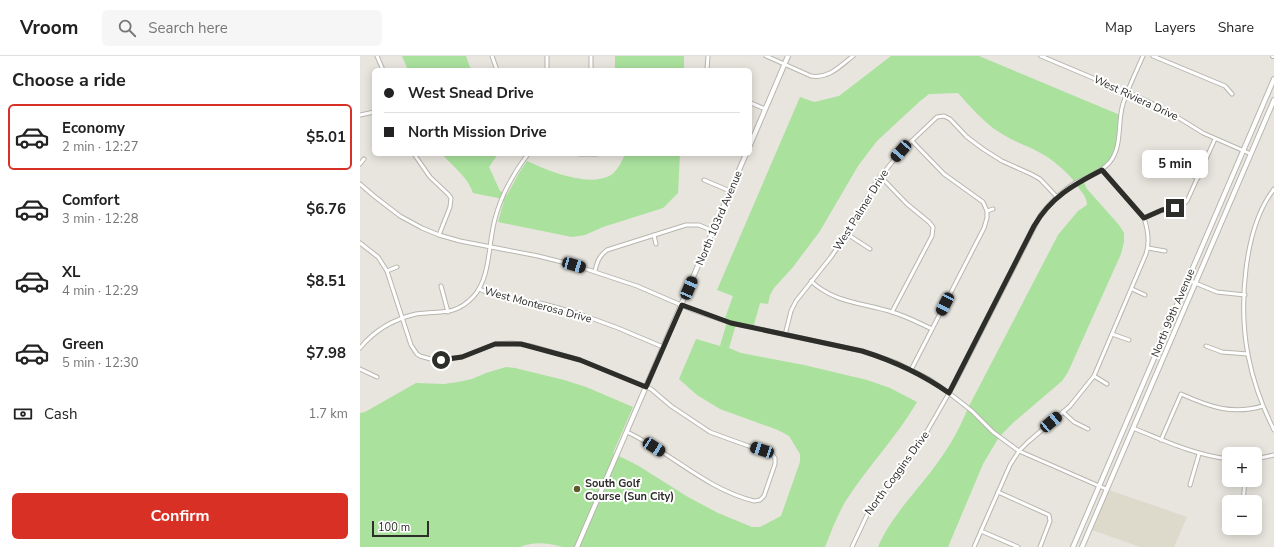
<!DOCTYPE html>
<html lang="en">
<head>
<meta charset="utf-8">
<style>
  :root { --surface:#fff; --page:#f6f6f6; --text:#222; --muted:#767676; --line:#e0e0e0; --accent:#d93025 }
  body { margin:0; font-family:"Nunito Sans",sans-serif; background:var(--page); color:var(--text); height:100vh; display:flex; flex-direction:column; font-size:15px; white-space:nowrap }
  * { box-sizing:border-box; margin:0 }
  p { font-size:13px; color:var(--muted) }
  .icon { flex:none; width:22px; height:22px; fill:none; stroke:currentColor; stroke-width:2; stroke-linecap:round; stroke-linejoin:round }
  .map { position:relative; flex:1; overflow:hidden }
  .side { display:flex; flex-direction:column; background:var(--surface); width:360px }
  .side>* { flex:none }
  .guide { position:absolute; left:12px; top:12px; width:380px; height:88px; border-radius:6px; box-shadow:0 2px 10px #0003; display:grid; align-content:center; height:88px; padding:0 12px; background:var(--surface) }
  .fabs { position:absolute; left:862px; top:391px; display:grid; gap:8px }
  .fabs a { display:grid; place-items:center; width:40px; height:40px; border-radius:6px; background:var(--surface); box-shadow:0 2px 10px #0003; font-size:20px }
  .scale { position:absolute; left:12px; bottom:10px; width:57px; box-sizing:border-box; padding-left:4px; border:2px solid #2d2d2a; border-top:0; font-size:11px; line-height:14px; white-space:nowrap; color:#2d2d2a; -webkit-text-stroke:3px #fff; paint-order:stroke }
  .end { position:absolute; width:18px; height:18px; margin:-9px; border:5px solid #2d2d2a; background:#fff; box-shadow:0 0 0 2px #fff }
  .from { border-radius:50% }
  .bubble { position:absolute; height:28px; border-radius:6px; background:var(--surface); box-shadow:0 2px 10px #0003; font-size:13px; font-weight:700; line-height:28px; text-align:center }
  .car { position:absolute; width:12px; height:24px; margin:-12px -6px; border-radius:5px; box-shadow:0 0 3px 1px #0007; background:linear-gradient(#222 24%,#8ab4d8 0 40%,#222 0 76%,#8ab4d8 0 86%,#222 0) }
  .guide b { display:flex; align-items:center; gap:14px; height:38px; font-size:15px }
  .guide b+b { border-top:1px solid var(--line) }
  .guide i { width:10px; height:10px; background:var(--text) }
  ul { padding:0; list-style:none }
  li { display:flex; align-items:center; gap:12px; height:66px; margin:0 8px 6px; padding:0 4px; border:2px solid transparent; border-radius:6px }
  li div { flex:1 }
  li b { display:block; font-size:15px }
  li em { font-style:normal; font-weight:700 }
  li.current { border-color:var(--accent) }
  li>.icon { width:36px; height:36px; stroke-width:1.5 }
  h2 { padding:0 12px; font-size:18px; line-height:48px }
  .pay { display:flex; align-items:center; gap:10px; height:44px; padding:0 12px; font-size:15px }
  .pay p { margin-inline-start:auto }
  .action { display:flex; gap:8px; margin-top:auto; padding:8px 12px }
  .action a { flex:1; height:46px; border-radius:6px; background:var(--accent); color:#fff; font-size:16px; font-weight:700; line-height:46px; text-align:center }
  header { display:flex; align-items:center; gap:24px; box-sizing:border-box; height:56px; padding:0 20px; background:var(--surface); border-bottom:1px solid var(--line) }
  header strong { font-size:19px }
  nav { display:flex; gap:22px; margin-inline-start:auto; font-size:14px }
  .search { width:280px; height:36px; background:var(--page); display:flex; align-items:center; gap:10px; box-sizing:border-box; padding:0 14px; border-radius:6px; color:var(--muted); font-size:15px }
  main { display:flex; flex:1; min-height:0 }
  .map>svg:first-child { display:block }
</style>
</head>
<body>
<header>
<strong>Vroom</strong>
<div class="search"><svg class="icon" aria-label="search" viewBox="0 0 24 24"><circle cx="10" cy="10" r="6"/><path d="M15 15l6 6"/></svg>Search here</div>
<nav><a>Map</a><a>Layers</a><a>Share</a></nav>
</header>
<main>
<section class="side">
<h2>Choose a ride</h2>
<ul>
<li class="current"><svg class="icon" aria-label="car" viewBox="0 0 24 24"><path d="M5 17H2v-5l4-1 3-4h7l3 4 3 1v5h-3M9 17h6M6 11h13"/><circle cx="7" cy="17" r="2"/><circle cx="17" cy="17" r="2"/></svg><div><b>Economy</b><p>2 min · 12:27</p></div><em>$5.01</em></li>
<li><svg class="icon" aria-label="car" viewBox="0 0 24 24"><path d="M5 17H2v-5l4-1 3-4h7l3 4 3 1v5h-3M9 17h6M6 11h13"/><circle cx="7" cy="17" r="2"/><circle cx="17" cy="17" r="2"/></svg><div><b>Comfort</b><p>3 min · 12:28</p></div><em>$6.76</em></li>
<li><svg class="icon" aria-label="car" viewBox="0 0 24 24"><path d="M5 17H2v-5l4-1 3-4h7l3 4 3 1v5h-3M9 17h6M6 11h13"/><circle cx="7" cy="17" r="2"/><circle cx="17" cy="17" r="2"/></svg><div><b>XL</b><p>4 min · 12:29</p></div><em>$8.51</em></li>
<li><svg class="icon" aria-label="car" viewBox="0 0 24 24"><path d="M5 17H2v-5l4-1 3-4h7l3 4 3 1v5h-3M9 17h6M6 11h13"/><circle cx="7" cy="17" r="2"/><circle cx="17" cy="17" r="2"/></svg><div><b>Green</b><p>5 min · 12:30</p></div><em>$7.98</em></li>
</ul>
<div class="pay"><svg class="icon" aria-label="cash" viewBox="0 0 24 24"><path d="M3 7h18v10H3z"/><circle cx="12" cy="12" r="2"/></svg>Cash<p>1.7 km</p></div>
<div class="action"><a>Confirm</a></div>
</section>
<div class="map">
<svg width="914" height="491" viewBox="0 0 914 491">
  <rect width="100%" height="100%" fill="#e7e5dd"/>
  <!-- built -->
  <polygon fill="#ddd9cb" points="749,434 827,461 814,491 780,491 732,474"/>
  <!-- green -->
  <g fill="#a9e19d">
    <polygon points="42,0 106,0 111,14 48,14"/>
    <rect x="255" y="0" width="69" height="14"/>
    <path d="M531,0H619L760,59C759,79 758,99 743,113C738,117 730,120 723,124L727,133L759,169L764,177V186L761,198L708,316L702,325L655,365L639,381L623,408L588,491H518C531,460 559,433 578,406C590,390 601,370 608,352L698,179L718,155L727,149C727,143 724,139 721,135C710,117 692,102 673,93C659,87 645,81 633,72C620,62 609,49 598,37L569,38L559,46L517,85L498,110L460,175L433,211L414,232L410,239L408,248L400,247L393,272L376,268L369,292L381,297L444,309L507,324L530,332L557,346C536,382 507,411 485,446C477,460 471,476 465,491H203C188,487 174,485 160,491H0V357L5,356L56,327L84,328L98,326L112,323L126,317L146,311L155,312L204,324L226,331L273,351L253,397L277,409L328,441L358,457L392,471H400L421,460L440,406V398L429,380L418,374L360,353L337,339L319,323L336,283L360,290L367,266L364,265L373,240L357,234L440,41L454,46L479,40Z"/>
    <path d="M82,98H138L129,111L140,135L147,139L159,117L167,105C189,115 229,132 251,119C258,114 262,105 265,98H320L318,137L303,152L243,171L225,179L212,181L138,166L144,145L138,142L113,137C108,121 93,111 82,98Z"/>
  </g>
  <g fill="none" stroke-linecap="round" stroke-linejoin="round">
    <!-- street casing -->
    <g stroke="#b8b6ae" stroke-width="5">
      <g id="street">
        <polyline points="17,0 23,14"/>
        <polyline points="132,0 137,14"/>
        <polyline points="187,0 187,14"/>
        <path d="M406,0L451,20C469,23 480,10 493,0"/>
        <polyline points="681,0 785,44 814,59 843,77 891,98"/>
        <polyline points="793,0 865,30 872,38"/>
        <polyline points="231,14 231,0"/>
        <polyline points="347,14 348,0"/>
        <polyline points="391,47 405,53"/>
        <polyline points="0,59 14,56"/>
        <polyline points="54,98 70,121 88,138 91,142 90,151 79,179"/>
        <polyline points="219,98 237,98"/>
        <polyline points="803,107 838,122"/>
        <polyline points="0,108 4,103"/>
        <polyline points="520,120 547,148 569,166 573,171 572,180 532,256"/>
        <polyline points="344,124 370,135"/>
        <polyline points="0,128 14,140 40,160 62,172 79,179 100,185 178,200 214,209 277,230 335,255 371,267 502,295 535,306 569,323 589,337 612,355 633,376 659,395 746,433"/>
        <path d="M914,133C883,173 879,251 888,299C893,325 902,350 914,374"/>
        <polyline points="627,155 633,153"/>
        <polyline points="784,162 802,154 822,150 827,145 855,83"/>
        <polyline points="487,178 510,193"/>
        <polyline points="294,179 296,188"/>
        <path d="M0,187L18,201L27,215L51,289L57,298L60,300L74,304L102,301L135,288L152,287L171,290L220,304L291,333L311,350L350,376L380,387L412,398L415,402V408L404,440L400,444L394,445C344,432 312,397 267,376"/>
        <polyline points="788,192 805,195"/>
        <polyline points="27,215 37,211"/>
        <path d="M235,215C237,206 239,200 247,194L326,169H339L353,175"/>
        <polyline points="828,224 857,236 885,239"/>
        <path d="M451,225C474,247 504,247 532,256C546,260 559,267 572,273"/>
        <polyline points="81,230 88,256"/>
        <polyline points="119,233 131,238 184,248 220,258 258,272 303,291"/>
        <polyline points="772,233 785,239"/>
        <polyline points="752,278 769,284"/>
        <polyline points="425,279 431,255 436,245 471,201 487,178 514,129 541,95 577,61 584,60 590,63 607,81 623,93 642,105 671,118 680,123 697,141"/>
        <polyline points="846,290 862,296 888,298"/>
        <path d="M0,292C14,275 34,263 56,258C79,254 94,261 113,241C131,222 128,187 135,163C141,139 153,118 168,98"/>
        <polyline points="0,313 17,321"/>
        <polyline points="551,314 624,172 627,162 627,155 623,146 584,118 552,85"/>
        <polyline points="734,320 747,328"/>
        <polyline points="703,356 714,366 728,373"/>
        <path d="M773,372C805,385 835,399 869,403"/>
        <path d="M801,384L821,338C850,351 872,359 903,350"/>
        <polyline points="895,403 914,399"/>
        <polyline points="830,429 839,398"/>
        <polyline points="638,436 689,459 690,465 680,491"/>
        <polyline points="883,446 885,424"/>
        <polyline points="621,475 658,491"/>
        <path d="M492,491L508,457L550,401L566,377L596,325L681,158C691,146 702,135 715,127C727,121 740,117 749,107C763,91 757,67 763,48C768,32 776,16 783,0"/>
        <path d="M614,491L650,409L659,395L668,386L710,350L734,320L786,198C790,186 788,174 784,162L742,114"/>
      </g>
    </g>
    <!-- secondary casing -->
    <g stroke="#b8b6ae" stroke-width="6">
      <g id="secondary">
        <polyline points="913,0 914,0"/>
        <polyline points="390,89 428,0"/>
        <polyline points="217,491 386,98"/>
        <polyline points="713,491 914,23"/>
        <polyline points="722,491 914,44"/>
      </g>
    </g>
    <!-- street -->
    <use href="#street" stroke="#fff" stroke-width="3"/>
    <!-- secondary -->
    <use href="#secondary" stroke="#fff" stroke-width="4"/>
  </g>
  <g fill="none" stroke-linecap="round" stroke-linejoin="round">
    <!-- route -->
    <path stroke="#2d2d2a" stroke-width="5" d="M81,304L102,301L135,288H161L220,304L286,331L322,249L371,267L502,295C534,305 562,318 589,337L674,170C691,141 713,129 742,114L784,162L802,154L815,152"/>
  </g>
  <!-- markers -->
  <circle fill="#5c5a26" stroke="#fff" stroke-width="1.5" cx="217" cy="433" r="4"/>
  <g text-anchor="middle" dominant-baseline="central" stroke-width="4" stroke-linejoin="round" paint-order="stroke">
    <!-- street labels -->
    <g font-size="11" fill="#2d2d2a" stroke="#fff">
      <text transform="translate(776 42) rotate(25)">West Riviera Drive</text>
      <text transform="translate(501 154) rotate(-58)">West Palmer Drive</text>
      <text transform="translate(359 162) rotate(-67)">North 103rd Avenue</text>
      <text transform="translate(178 249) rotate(15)">West Monterosa Drive</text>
      <text transform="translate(813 257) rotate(-67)">North 99th Avenue</text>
      <text transform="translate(537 417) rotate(-54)">North Coggins Drive</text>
    </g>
    <!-- poi labels -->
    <g font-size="11" font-weight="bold" fill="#2d2d2a" stroke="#fff" text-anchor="start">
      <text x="225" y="427">South Golf<tspan x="225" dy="13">Course (Sun City)</tspan></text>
    </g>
  </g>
</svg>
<div class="fabs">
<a>+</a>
<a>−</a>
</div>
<div class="scale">100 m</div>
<i class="end from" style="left:81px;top:304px"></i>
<i class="end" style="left:815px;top:152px"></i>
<div class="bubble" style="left:782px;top:94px;width:66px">5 min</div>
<i class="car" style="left:541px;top:95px;rotate:221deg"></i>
<i class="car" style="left:214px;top:209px;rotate:106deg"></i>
<i class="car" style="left:329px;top:232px;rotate:23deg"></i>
<i class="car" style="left:585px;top:248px;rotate:207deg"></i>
<i class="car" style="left:691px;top:366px;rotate:50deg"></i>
<i class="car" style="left:294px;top:391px;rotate:123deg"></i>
<i class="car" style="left:402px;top:394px;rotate:288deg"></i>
<div class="guide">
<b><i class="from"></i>West Snead Drive</b>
<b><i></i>North Mission Drive</b>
</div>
</div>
</main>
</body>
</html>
